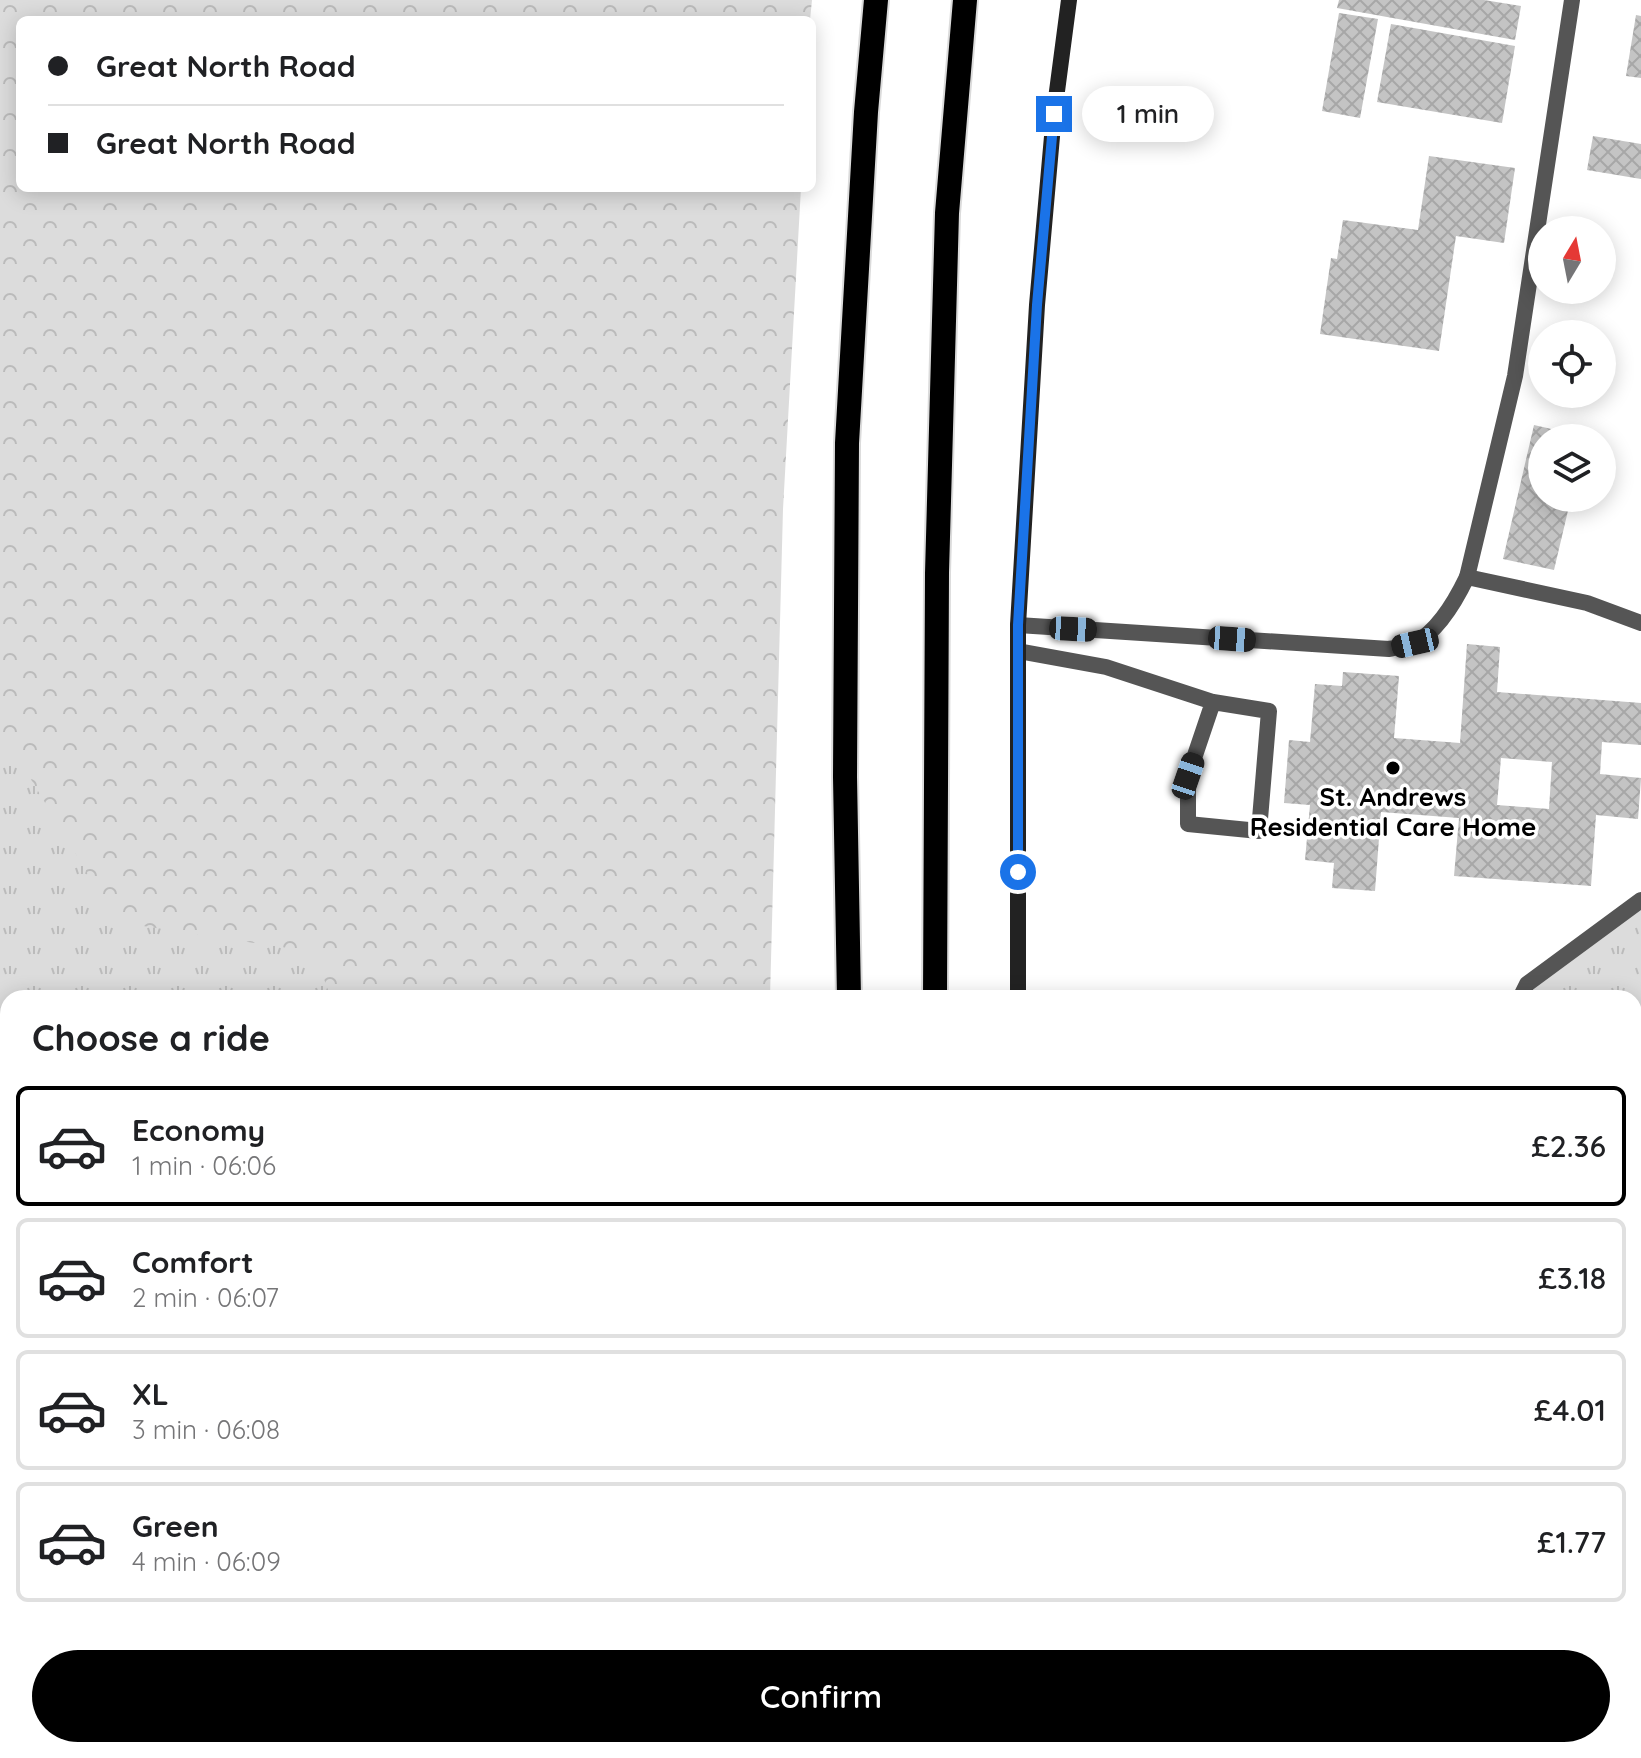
<!DOCTYPE html>
<html lang="en">
<head>
<meta charset="utf-8">
<style>
  :root { --surface:#fff; --page:#f6f6f6; --text:#202124; --muted:#757577; --line:#e0e0e0; --accent:#000 }
  body { margin:0; font-family:Quicksand,sans-serif; background:var(--page); color:var(--text); height:100vh; display:flex; flex-direction:column; font-size:30px; white-space:nowrap }
  * { box-sizing:border-box; margin:0 }
  p { font-size:26px; color:var(--muted) }
  .icon { flex:none; width:44px; height:44px; fill:none; stroke:currentColor; stroke-width:2; stroke-linecap:round; stroke-linejoin:round }
  .map { position:relative; flex:1; overflow:hidden }
  .panel { position:absolute; left:0px; top:990px; width:1642px; height:768px; display:flex; flex-direction:column; background:var(--surface); border-radius:24px 24px 0 0; box-shadow:0 4px 20px #0003 }
  .panel>* { flex:none }
  .top-card { position:absolute; left:16px; top:16px; width:800px; height:176px; border-radius:12px; box-shadow:0 4px 20px #0003; display:grid; align-content:center; height:176px; padding:0 32px; background:var(--surface) }
  .needle { width:52px; rotate:10deg }
  .fabs { position:absolute; left:1528px; top:216px; display:grid; gap:16px }
  .fabs a { display:grid; place-items:center; width:88px; height:88px; border-radius:50%; background:var(--surface); box-shadow:0 4px 20px #0003; font-size:40px }
  .end { position:absolute; width:36px; height:36px; margin:-18px; border:10px solid #1a73e8; background:#fff; box-shadow:0 0 0 4px #fff }
  .from { border-radius:50% }
  .bubble { position:absolute; height:56px; border-radius:28px; background:var(--surface); box-shadow:0 4px 20px #0003; font-size:26px; font-weight:600; line-height:56px; text-align:center }
  .car { position:absolute; width:24px; height:48px; margin:-24px -12px; border-radius:10px; box-shadow:0 0 6px 2px #0007; background:linear-gradient(#222 24%,#8ab4d8 0 40%,#222 0 76%,#8ab4d8 0 86%,#222 0) }
  .top-card b { display:flex; align-items:center; gap:28px; height:76px; font-size:30px }
  .top-card b+b { border-top:2px solid var(--line) }
  .top-card i { width:20px; height:20px; background:var(--text) }
  ul { padding:0; list-style:none }
  li { display:flex; align-items:center; gap:24px; height:120px; margin:0 16px 12px; padding:0 16px; border:4px solid var(--line); border-radius:12px }
  li div { flex:1 }
  li b { display:block; font-size:30px }
  li em { font-style:normal; font-weight:600 }
  li.selected { border-color:var(--accent) }
  li>.icon { width:72px; height:72px; stroke-width:1.5 }
  h2 { padding:0 32px; font-size:36px; line-height:96px }
  .primary-button { display:flex; gap:16px; margin-top:auto; padding:16px 32px }
  .primary-button a { flex:1; height:92px; border-radius:48px; background:var(--accent); color:#fff; font-size:32px; font-weight:600; line-height:92px; text-align:center }
  .map>svg:first-child { display:block }
</style>
</head>
<body>
<div class="map">
<svg width="1641" height="1758" viewBox="0 0 1641 1758">
  <defs>
    <pattern id="grass-tufts" width="24" height="20" patternUnits="userSpaceOnUse" patternTransform="scale(2)"><rect width="24" height="20" fill="#dcdcdc"/><path d="M3 7l-1-3M5 7V3M7 7l1-3M15 17l-1-3M17 17v-4M19 17l1-3" fill="none" stroke="#bbb"/></pattern>
    <pattern id="forest-crowns" width="20" height="18" patternUnits="userSpaceOnUse" patternTransform="scale(2)"><rect width="20" height="18" fill="#dcdcdc"/><path d="M2 6a3 3 0 1 1 6 0M12 15a3 3 0 1 1 6 0" fill="none" stroke="#bbb"/></pattern>
    <pattern id="building-cross-hatch" width="8" height="8" patternUnits="userSpaceOnUse" patternTransform="scale(2)"><rect width="8" height="8" fill="#c4c4c4"/><path d="M0 0l8 8M0 8l8-8" fill="none" stroke="#a7a7a7"/></pattern>
  </defs>
  <rect width="100%" height="100%" fill="#fff"/>
  <!-- grass -->
  <g fill="url(#grass-tufts)">
    <polygon points="0,0 20,20 20,188 428,998 8,998 8,1750 317,1750 315,1758 0,1758"/>
    <polygon points="1641,900 1641,1758 1555,1758 1555,1750 1634,1750 1634,998 1521,998"/>
    <polygon points="499,1750 745,1750 744,1758 488,1758"/>
  </g>
  <!-- forest -->
  <g fill="url(#forest-crowns)">
    <polygon points="0,0 812,0 810,20 20,20 20,188 801,188 783,509 770,998 331,998 314,952 117,922 0,728"/>
    <polygon points="223,1750 499,1750 488,1758 218,1758"/>
  </g>
  <!-- building -->
  <g fill="url(#building-cross-hatch)" fill-rule="evenodd">
    <polygon points="1339,0 1484,0 1521,6 1515,40 1337,8"/>
    <polygon points="1339,13 1378,19 1360,118 1322,111"/>
    <polygon points="1636,15 1641,16 1641,78 1626,76"/>
    <polygon points="1391,24 1515,46 1502,123 1377,102"/>
    <polygon points="1593,136 1641,144 1641,179 1587,170"/>
    <polygon points="1429,156 1515,168 1504,243 1456,236 1439,351 1320,334 1331,258 1337,259 1343,220 1418,230"/>
    <polygon points="1534,425 1586,437 1542,438 1542,498 1571,498 1554,570 1503,559"/>
    <path d="M1467,644L1500,647L1497,692L1641,703V745L1602,742L1600,774L1641,778L1638,819L1596,815L1591,886L1454,876L1459,818L1381,812L1375,891L1332,888L1334,863L1305,860L1310,805L1284,803L1289,740L1310,742L1315,684L1342,686L1343,672L1399,676L1394,738L1460,743ZM1501,758L1552,762L1549,809L1497,805Z"/>
    <rect x="1251" y="1750" width="190" height="8"/>
  </g>
  <g fill="none" stroke-linecap="round" stroke-linejoin="round">
    <!-- highway casing -->
    <g stroke="#dbdbdb" stroke-width="28">
      <g id="highway">
        <polyline points="849,998 845,777 847,443 866,112 876,0"/>
        <polyline points="935,998 937,573 947,213 965,0"/>
        <polyline points="860,1750 860,1758"/>
        <polyline points="947,1750 947,1758"/>
        <polyline points="809,1758 809,1750"/>
      </g>
    </g>
    <!-- lane -->
    <g stroke="#555" stroke-width="16">
      <polyline points="1467,577 1515,376 1572,0"/>
      <path d="M1018,625L1389,649C1397,647 1408,646 1415,643C1439,630 1456,600 1467,577L1587,603L1641,623"/>
      <polyline points="1018,651 1106,667 1213,702 1269,711 1259,831 1188,824 1188,776 1213,702"/>
      <polyline points="1520,998 1527,984 1641,900"/>
      <polyline points="1216,1750 1216,1758"/>
    </g>
    <!-- secondary -->
    <g stroke="#222" stroke-width="16">
      <polyline points="1018,998 1018,625 1037,305 1054,114 1069,0"/>
      <polyline points="1037,1750 1037,1758"/>
    </g>
    <!-- highway -->
    <use href="#highway" stroke="#000" stroke-width="24"/>
  </g>
  <g fill="none" stroke-linecap="round" stroke-linejoin="round">
    <!-- route -->
    <polyline stroke="#1a73e8" stroke-width="10" points="1018,872 1018,625 1037,305 1054,114"/>
  </g>
  <!-- markers -->
  <circle fill="#000" stroke="#fff" stroke-width="3" cx="1393" cy="768" r="8"/>
  <g text-anchor="middle" dominant-baseline="central" stroke-width="7" stroke-linejoin="round" paint-order="stroke">
    <!-- poi labels -->
    <g font-size="26" font-weight="bold" fill="#000" stroke="#fff">
      <text x="1393" y="796">St. Andrews<tspan x="1393" dy="30">Residential Care Home</tspan></text>
    </g>
  </g>
</svg>
<div class="fabs">
<a><svg class="needle" viewBox="-14 -14 28 28"><path d="M0-13l5 13h-10z" fill="#e53935"/><path d="M0 13l5-13h-10z" fill="#757577"/></svg></a>
<a><svg class="icon" aria-label="locate" viewBox="0 0 24 24"><circle cx="12" cy="12" r="6"/><path d="M12 2v4M12 18v4M2 12h4M18 12h4"/></svg></a>
<a><svg class="icon" aria-label="layers" viewBox="0 0 24 24"><path d="M12 4l9 5-9 5-9-5zM3 14l9 5 9-5"/></svg></a>
</div>
<i class="end from" style="left:1018px;top:872px"></i>
<i class="end" style="left:1054px;top:114px"></i>
<div class="bubble" style="left:1082px;top:86px;width:132px">1 min</div>
<i class="car" style="left:1073px;top:629px;rotate:93deg"></i>
<i class="car" style="left:1232px;top:639px;rotate:94deg"></i>
<i class="car" style="left:1415px;top:643px;rotate:257deg"></i>
<i class="car" style="left:1188px;top:776px;rotate:19deg"></i>
<div class="top-card">
<b><i class="from"></i>Great North Road</b>
<b><i></i>Great North Road</b>
</div>
<section class="panel">
<h2>Choose a ride</h2>
<ul>
<li class="selected"><svg class="icon" aria-label="car" viewBox="0 0 24 24"><path d="M5 17H2v-5l4-1 3-4h7l3 4 3 1v5h-3M9 17h6M6 11h13"/><circle cx="7" cy="17" r="2"/><circle cx="17" cy="17" r="2"/></svg><div><b>Economy</b><p>1 min · 06:06</p></div><em>£2.36</em></li>
<li><svg class="icon" aria-label="car" viewBox="0 0 24 24"><path d="M5 17H2v-5l4-1 3-4h7l3 4 3 1v5h-3M9 17h6M6 11h13"/><circle cx="7" cy="17" r="2"/><circle cx="17" cy="17" r="2"/></svg><div><b>Comfort</b><p>2 min · 06:07</p></div><em>£3.18</em></li>
<li><svg class="icon" aria-label="car" viewBox="0 0 24 24"><path d="M5 17H2v-5l4-1 3-4h7l3 4 3 1v5h-3M9 17h6M6 11h13"/><circle cx="7" cy="17" r="2"/><circle cx="17" cy="17" r="2"/></svg><div><b>XL</b><p>3 min · 06:08</p></div><em>£4.01</em></li>
<li><svg class="icon" aria-label="car" viewBox="0 0 24 24"><path d="M5 17H2v-5l4-1 3-4h7l3 4 3 1v5h-3M9 17h6M6 11h13"/><circle cx="7" cy="17" r="2"/><circle cx="17" cy="17" r="2"/></svg><div><b>Green</b><p>4 min · 06:09</p></div><em>£1.77</em></li>
</ul>
<div class="primary-button"><a>Confirm</a></div>
</section>
</div>
</body>
</html>
